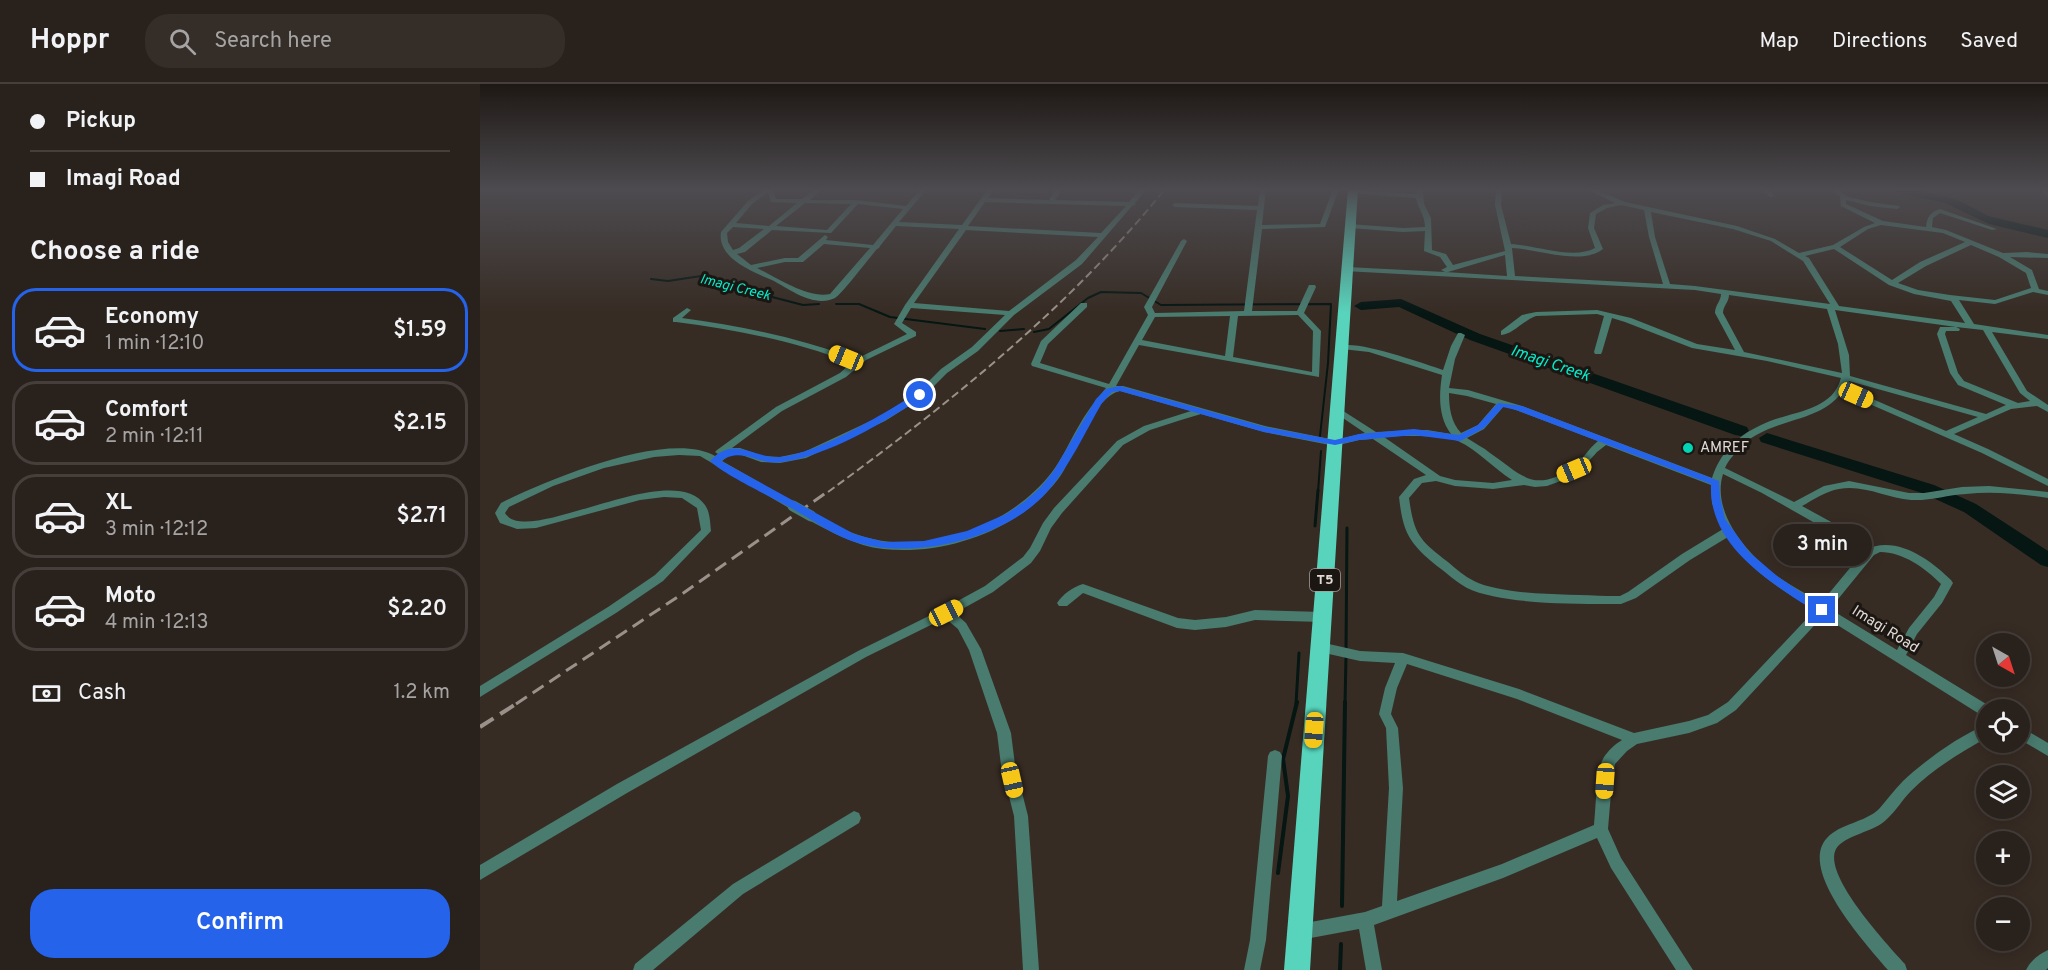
<!DOCTYPE html>
<html lang="en">
<head>
<meta charset="utf-8">
<style>
  :root { --surface:#29211b; --page:#352e28; --text:#f1f3f6; --muted:#a5a3a3; --line:#453e3a; --accent:#2563eb }
  body { margin:0; font-family:Overpass,sans-serif; background:var(--page); color:var(--text); height:100vh; display:flex; flex-direction:column; font-size:22px; white-space:nowrap }
  * { box-sizing:border-box; margin:0 }
  p { font-size:20px; color:var(--muted) }
  .icon { flex:none; width:33px; height:33px; fill:none; stroke:currentColor; stroke-width:2; stroke-linecap:round; stroke-linejoin:round }
  .map { position:relative; flex:1; overflow:hidden }
  .drawer { display:flex; flex-direction:column; background:var(--surface); width:480px }
  .drawer>* { flex:none }
  .guide { display:grid; align-content:center; height:132px; padding:0 30px; background:var(--surface) }
  .needle { width:39px; rotate:141deg }
  .tools { position:absolute; left:1496px; top:549px; display:grid; gap:12px }
  .tools a { display:grid; place-items:center; width:54px; height:54px; border-radius:50%; background:var(--surface); box-shadow:0 3px 15px #0003,0 0 0 2px var(--line); font-size:30px }
  .end { position:absolute; width:27px; height:27px; margin:-14px; border:8px solid #2563eb; background:#fff; box-shadow:0 0 0 3px #fff }
  .from { border-radius:50% }
  .bubble { position:absolute; height:42px; border-radius:21px; background:var(--surface); box-shadow:0 3px 15px #0003,0 0 0 2px var(--line); font-size:20px; font-weight:600; line-height:42px; text-align:center }
  .car { position:absolute; width:18px; height:36px; margin:-18px -9px; border-radius:8px; box-shadow:0 0 4px 2px #0007; background:linear-gradient(#f5c518 24%,#345 0 40%,#f5c518 0 76%,#345 0 86%,#f5c518 0) }
  .guide b { display:flex; align-items:center; gap:21px; height:57px; font-size:22px }
  .guide b+b { border-top:2px solid var(--line) }
  .guide i { width:15px; height:15px; background:var(--text) }
  ul { padding:0; list-style:none }
  li { display:flex; align-items:center; gap:18px; height:84px; margin:0 12px 9px; padding:0 18px; border:3px solid var(--line); border-radius:24px }
  li div { flex:1 }
  li b { display:block; font-size:22px }
  li em { font-style:normal; font-weight:600 }
  li.on { border-color:var(--accent) }
  li>.icon { width:54px; height:54px; stroke-width:1.5 }
  h2 { padding:0 30px; font-size:27px; line-height:72px }
  .pay { display:flex; align-items:center; gap:15px; height:66px; padding:0 30px; font-size:22px }
  .pay p { margin-inline-start:auto }
  .action { display:flex; gap:12px; margin-top:auto; padding:12px 30px }
  .action a { flex:1; height:69px; border-radius:24px; background:var(--accent); color:#fff; font-size:24px; font-weight:600; line-height:69px; text-align:center }
  header { display:flex; align-items:center; gap:36px; box-sizing:border-box; height:84px; padding:0 30px; background:var(--surface); border-bottom:2px solid var(--line) }
  header strong { font-size:28px }
  nav { display:flex; gap:33px; margin-inline-start:auto; font-size:21px }
  .search { width:420px; height:54px; background:var(--page); display:flex; align-items:center; gap:15px; box-sizing:border-box; padding:0 21px; border-radius:24px; color:var(--muted); font-size:22px }
  main { display:flex; flex:1; min-height:0 }
  .map>svg:first-child { display:block }
</style>
</head>
<body>
<header>
<strong>Hoppr</strong>
<div class="search"><svg class="icon" aria-label="search" viewBox="0 0 24 24"><circle cx="10" cy="10" r="6"/><path d="M15 15l6 6"/></svg>Search here</div>
<nav><a>Map</a><a>Directions</a><a>Saved</a></nav>
</header>
<main>
<section class="drawer">
<div class="guide">
<b><i class="from"></i>Pickup</b>
<b><i></i>Imagi Road</b>
</div>
<h2>Choose a ride</h2>
<ul>
<li class="on"><svg class="icon" aria-label="car" viewBox="0 0 24 24"><path d="M5 17H2v-5l4-1 3-4h7l3 4 3 1v5h-3M9 17h6M6 11h13"/><circle cx="7" cy="17" r="2"/><circle cx="17" cy="17" r="2"/></svg><div><b>Economy</b><p>1 min · 12:10</p></div><em>$1.59</em></li>
<li><svg class="icon" aria-label="car" viewBox="0 0 24 24"><path d="M5 17H2v-5l4-1 3-4h7l3 4 3 1v5h-3M9 17h6M6 11h13"/><circle cx="7" cy="17" r="2"/><circle cx="17" cy="17" r="2"/></svg><div><b>Comfort</b><p>2 min · 12:11</p></div><em>$2.15</em></li>
<li><svg class="icon" aria-label="car" viewBox="0 0 24 24"><path d="M5 17H2v-5l4-1 3-4h7l3 4 3 1v5h-3M9 17h6M6 11h13"/><circle cx="7" cy="17" r="2"/><circle cx="17" cy="17" r="2"/></svg><div><b>XL</b><p>3 min · 12:12</p></div><em>$2.71</em></li>
<li><svg class="icon" aria-label="car" viewBox="0 0 24 24"><path d="M5 17H2v-5l4-1 3-4h7l3 4 3 1v5h-3M9 17h6M6 11h13"/><circle cx="7" cy="17" r="2"/><circle cx="17" cy="17" r="2"/></svg><div><b>Moto</b><p>4 min · 12:13</p></div><em>$2.20</em></li>
</ul>
<div class="pay"><svg class="icon" aria-label="cash" viewBox="0 0 24 24"><path d="M3 7h18v10H3z"/><circle cx="12" cy="12" r="2"/></svg>Cash<p>1.2 km</p></div>
<div class="action"><a>Confirm</a></div>
</section>
<div class="map">
<svg width="1568" height="886" viewBox="0 0 1568 886">
  <rect width="100%" height="100%" fill="#372c24"/>
  <g fill="none" stroke-linecap="round" stroke-linejoin="round">
    <!-- stream-far2 -->
    <g stroke="#051613" stroke-width="2">
      <polyline points="171,195 188,197 221,192 242,200 323,221 339,220"/>
      <polyline points="356,220 379,220 410,233 505,245"/>
      <polyline points="520,247 544,245"/>
      <polyline points="554,248 569,245 608,214 621,208 661,209 681,221 851,220 848,279 840,352"/>
      <polyline points="838,408 841,367"/>
    </g>
    <!-- stream-far1 -->
    <g stroke="#051613" stroke-width="3">
      <polyline points="835,442 838,406"/>
      <polyline points="866,565 867,444"/>
      <polyline points="816,620 819,569"/>
      <polyline points="865,620 866,572"/>
    </g>
    <!-- stream -->
    <g stroke="#051613" stroke-width="4">
      <polyline points="798,789 808,712 803,675 817,618"/>
      <polyline points="862,822 865,618"/>
      <polyline points="860,886 861,860"/>
    </g>
    <!-- river -->
    <g fill="#051613" fill-rule="evenodd">
      <polygon points="1412,105 1431,105 1465,112 1480,117 1508,132 1568,146 1568,154 1509,140 1465,119 1421,110"/>
      <polygon points="921,215 1000,250 1267,343 1269,347 1261,352 1255,351 990,256 919,223 881,226 874,222 881,218"/>
      <polygon points="1287,349 1454,401 1496,420 1568,467 1568,483 1561,481 1484,428 1442,409 1281,358 1279,354"/>
    </g>
    <!-- minor -->
    <g fill="#497b6f" fill-rule="evenodd">
      <path d="M284,105H293L296,115H322L335,105H342L330,116H376L426,122L440,105H447L419,138L482,141L508,105H514L508,114L569,116L576,105H582L575,116L649,118L660,105H667L655,119V121L652,122L602,180L534,231L498,267L467,289L443,313L405,337L326,374L300,379L281,378L259,370H251L242,377L317,420L318,422L317,424H309L220,372L199,371L174,373L124,384L73,402L29,423L25,429C46,465 191,372 225,421C230,428 230,438 231,447L183,497L136,529L0,613V602L128,523L175,491L221,446L217,424L202,414L184,413L160,416L56,444L37,445L20,439L15,429L21,419C67,396 188,345 235,372L238,370L235,368L237,366L296,323L360,289L371,279C315,257 256,246 196,238H193V234L207,224L211,226L202,234C262,242 320,254 376,275L427,250L414,240L425,221L479,145L416,142L400,162L399,164L397,165C389,174 362,210 355,214C334,224 311,206 294,197C274,188 237,175 241,148L268,117ZM288,108L291,118L317,119L289,142L256,139L272,120ZM505,118L646,122L621,149L488,142ZM325,119L371,120L347,146L296,142ZM378,120L423,125L393,161L346,156L348,153L345,151L318,174H305L271,181L257,170L265,168L292,146L351,149ZM253,143L284,145L259,164L253,166L248,158L247,149ZM486,146L618,153L596,176L529,227L434,219ZM344,160L390,164L350,210C329,215 297,194 277,184L305,178H323ZM431,224L525,231L492,263L461,285L437,309L399,333L324,368L300,373L282,372L260,364H252L302,327L366,293L386,276L436,252V248L422,239Z"/>
      <path d="M780,105H786L782,141L840,140L853,105H859L845,143L782,145L772,227H817L829,201H835L836,203L824,229L841,247L839,293L659,261L636,302H643L785,342L855,356L885,349L854,328L852,326L857,323L896,348L947,346L971,350C958,333 959,311 962,291L889,268L862,265L858,263C873,254 944,280 963,286L971,262L978,249H981L985,251L975,275L969,304L988,306L1042,322L1232,394C1240,369 1257,352 1281,341C1308,327 1352,329 1361,294L1287,277L1212,264L1145,238L1132,234L1122,268L1121,270H1115L1114,268L1124,232L1117,230L1056,232C1044,236 1032,251 1021,251V247L1042,231L1056,228L1117,226L1151,234L1217,260L1255,266L1235,229C1235,221 1241,217 1241,210L1215,206L864,187L863,185L867,183L965,188L961,186L967,183L960,173L944,167L945,147L923,148L870,144L867,142L870,140L923,144L945,143C945,131 938,125 936,114L873,109L870,107L871,106L936,110L937,105H943L944,120L951,134L952,166L966,170L973,181L1025,167L1015,121L1016,105H1022L1021,121L1031,160C1055,161 1093,176 1115,164L1108,144L1110,129L1123,121L1135,119L1106,105H1115L1145,118L1257,142L1295,155L1319,169L1353,161L1384,143L1395,139L1361,122L1360,112L1351,105H1359L1366,112L1390,118L1419,122L1420,123L1417,125L1390,122L1366,116V120L1403,137L1446,143C1447,133 1450,128 1460,125L1517,145L1512,146L1460,129L1453,134L1452,143L1466,146L1523,169L1547,168L1568,170V174L1530,173L1552,186L1559,205L1568,207V211L1553,208L1515,220L1479,216L1494,240L1568,251V255L1512,248L1547,307L1568,321V328L1557,322L1531,325L1474,350L1508,365L1568,395V402L1502,369L1362,308C1338,342 1285,332 1256,368C1252,373 1248,377 1245,384L1314,418L1344,402L1369,397L1429,409H1444L1482,403L1509,402L1568,408V414C1541,410 1513,407 1486,410C1467,411 1450,417 1431,416C1407,414 1383,400 1359,405C1346,407 1333,416 1322,422L1364,445L1385,466C1415,450 1450,475 1471,496L1473,499L1462,519L1437,550L1426,571L1511,623L1512,626H1506V632L1501,631L1343,532L1256,626L1237,639L1209,649L1157,660L1147,667L1135,680L1132,697L1128,745L1141,774L1213,886H1196L1131,784L1117,754L1023,794L894,841L902,886H886L879,845L820,856L815,853L812,848L815,843L820,840L885,828L902,822L909,704L906,644L899,630L905,604L915,579L880,577L840,568L836,566L834,563L836,560L840,558L880,567L923,569L1039,605L1154,649L1209,637L1228,631L1248,618L1335,526C1301,506 1269,486 1248,453L1210,476L1156,514L1141,520C1100,520 1022,521 987,504C976,498 967,489 957,482C929,459 923,449 919,413L934,395L946,391L893,355L879,356L855,362L784,348L721,330L701,336L670,346L643,361L582,429L571,444L560,467L551,479L513,508L475,529L486,539L501,565L531,649L535,681L548,732L559,886H543L534,732L521,681L517,649L489,566L478,545L465,534L386,573L147,709L0,796V781L137,700L378,567L463,525L505,502L543,473L550,464L563,439L574,424L637,357L664,342L711,327L640,307C614,312 595,370 581,391C544,444 467,472 403,465C376,462 351,448 327,435L326,432L331,428L335,429C353,440 372,451 393,455C456,470 533,439 572,388C582,375 589,359 597,345C605,330 615,317 626,304L552,282L551,280L561,257L601,219H607V223L568,260L560,279L629,300L668,231L664,223L701,157L704,155L707,157L672,223L675,229L764,227L777,126L695,123L692,121L695,119L778,122ZM1141,121L1164,126L1169,153L1183,200L1035,192L1032,164C1058,165 1101,182 1123,165L1114,144L1116,130L1127,124ZM1171,128L1253,145L1291,157L1323,177L1350,220L1215,202L1190,200L1175,153ZM1401,141L1463,149L1485,158L1440,178L1412,196L1360,163L1388,145ZM1491,161L1519,173L1546,189L1551,204L1515,216L1470,211L1438,206L1418,199L1446,182ZM1354,165L1409,201L1434,210L1471,217L1485,239L1359,222L1329,174L1325,172ZM1025,171L1027,192L965,188H968ZM1249,211L1347,225L1358,260L1362,289L1264,268L1243,229C1243,222 1249,218 1249,211ZM1355,226L1476,243H1460L1457,250L1470,289L1478,301L1526,321L1506,330L1370,292L1369,271ZM818,231L833,247L832,288L753,273L758,232ZM750,232L745,272L662,256L675,233ZM1476,243L1503,246L1540,309L1550,317L1538,319L1484,297L1478,289L1465,250L1466,247H1479L1480,245ZM1369,297L1498,333L1466,347L1365,303ZM969,309L987,312L1016,320L998,341L981,349C971,338 969,324 969,309ZM1024,322L1036,326L1118,357C1108,365 1102,377 1092,384C1053,410 1041,390 1010,369C1003,363 994,359 987,354L1004,345ZM920,352C935,352 964,351 978,357C998,366 1013,384 1032,396L1013,399L975,396L960,392L904,353ZM1126,361L1231,401L1232,419L1243,445L1202,470L1148,508L1140,512H1127C1092,510 1024,512 994,497C984,492 976,485 968,478C939,456 934,450 929,414L942,399L956,397L975,402L1013,405L1044,401L1055,403L1067,402L1086,395L1100,387L1117,368ZM1243,390L1282,409L1356,451L1379,473L1341,519C1327,510 1311,502 1297,492C1268,471 1231,429 1243,390ZM1400,468C1423,468 1445,484 1461,500L1454,513L1429,544L1417,566L1350,525L1394,471ZM927,580L1037,615L1142,656C1135,660 1128,667 1124,673C1116,686 1116,725 1114,741L1022,780L917,817L923,704L918,644L911,630L917,604Z"/>
      <polygon points="1280,105 1288,105 1295,112 1290,113"/>
      <polygon points="1560,105 1567,105 1568,113"/>
      <path d="M603,500L698,534L715,536L746,533L775,526L842,528L846,530L848,533L846,536L842,538L775,536L746,543L715,546L697,544L603,509L587,522H579L577,519C583,510 593,503 603,500Z"/>
      <path d="M1506,641V654C1480,669 1453,685 1431,707C1422,716 1416,727 1407,735C1395,748 1364,751 1356,765C1342,791 1408,861 1425,880L1427,886H1408C1388,862 1317,786 1347,754C1361,739 1384,739 1399,725C1407,716 1414,706 1423,697C1443,678 1480,651 1506,641Z"/>
      <polygon points="1539,642 1568,659 1568,672 1539,655"/>
      <polygon points="795,666 800,668 802,672 786,856 780,886 764,886 770,856 788,672 790,668"/>
      <polygon points="374,727 379,729 381,734 379,739 263,810 173,886 153,886 155,880 253,800"/>
      <path d="M1568,866V884L1566,886H1546C1550,877 1559,870 1568,866Z"/>
    </g>
    <!-- trunk -->
    <polygon fill="#58d4bc" fill-rule="evenodd" points="868,105 878,105 830,886 804,886"/>
    <!-- rail-far2 -->
    <path stroke="#99918a" stroke-width="2" stroke-dasharray="8 4" stroke-linecap="butt" d="M348,408C471,318 589,224 685,105"/>
    <!-- rail-far1 -->
    <polyline stroke="#99918a" stroke-width="3" stroke-dasharray="13 7" stroke-linecap="butt" points="36,620 202,510 350,406"/>
    <!-- rail -->
    <polyline stroke="#99918a" stroke-width="4" stroke-dasharray="16 8" stroke-linecap="butt" points="0,643 39,618"/>
    <!-- minor-bridge -->
    <polyline stroke="#497b6f" stroke-width="11" points="313,422 331,432"/>
  </g>
  <!-- sky -->
  <linearGradient id="sky" x2="0" y2="1"><stop stop-color="#1e1814"/><stop offset="0.46" stop-color="#4d4b50"/><stop offset="1" stop-color="#4d4b50" stop-opacity="0"/></linearGradient>
  <rect width="1568" height="229" fill="url(#sky)"/>
  <!-- route -->
  <path fill="#2563eb" d="M640,302L785,343L855,356L879,350L934,345L979,351L998,341L1018,319L1042,322L1239,397L1240,413L1245,435L1269,468L1297,492L1347,526L1342,531L1338,529C1292,499 1228,463 1231,400L1036,326L1023,323L1004,344L980,357L934,351L879,356L855,361L784,348L640,307L632,308L622,319C605,348 590,382 567,408C525,456 428,478 369,456C350,449 331,435 313,425C292,413 246,392 230,377C255,351 271,374 299,373C336,371 405,329 437,309H443V313C404,338 348,372 302,378C278,382 263,362 241,377L374,450L404,458L444,457L487,447L526,430L544,418L560,404L573,388L616,315L626,305Z"/>
  <!-- markers -->
  <circle fill="#02d5b6" stroke="#1b1612" stroke-width="2" cx="1208" cy="364" r="6"/>
  <g text-anchor="middle" dominant-baseline="central" stroke-width="6" stroke-linejoin="round" paint-order="stroke">
    <!-- far-water labels -->
    <g font-size="14" font-style="italic" fill="#02edcb" stroke="#1b1612">
      <text transform="translate(255 204) rotate(14)">Imagi Creek</text>
    </g>
    <!-- shield labels -->
    <rect fill="#1b1612" stroke="#a59e9a" stroke-width="1.5" x="830" y="485" width="30" height="22" rx="4.5"/>
    <g font-size="14" font-weight="bold" fill="#e0d9d4">
      <text x="845" y="496">T5</text>
    </g>
    <!-- poi labels -->
    <g font-size="15" fill="#e0d9d4" stroke="#1b1612" text-anchor="start">
      <text x="1220" y="364">AMREF</text>
    </g>
    <!-- street labels -->
    <g font-size="15" fill="#e0d9d4" stroke="#1b1612">
      <text transform="translate(1405 546) rotate(32)">Imagi Road</text>
    </g>
    <!-- water labels -->
    <g font-size="16" font-style="italic" fill="#02edcb" stroke="#1b1612">
      <text transform="translate(1070 280) rotate(19)">Imagi Creek</text>
    </g>
  </g>
</svg>
<div class="tools">
<a><svg class="needle" viewBox="-14 -14 28 28"><path d="M0-13l5 13h-10z" fill="#e53935"/><path d="M0 13l5-13h-10z" fill="#a5a3a3"/></svg></a>
<a><svg class="icon" aria-label="locate" viewBox="0 0 24 24"><circle cx="12" cy="12" r="6"/><path d="M12 2v4M12 18v4M2 12h4M18 12h4"/></svg></a>
<a><svg class="icon" aria-label="layers" viewBox="0 0 24 24"><path d="M12 4l9 5-9 5-9-5zM3 14l9 5 9-5"/></svg></a>
<a>+</a>
<a>−</a>
</div>
<i class="end from" style="left:440px;top:311px"></i>
<i class="end" style="left:1342px;top:526px"></i>
<div class="bubble" style="left:1293px;top:440px;width:99px">3 min</div>
<i class="car" style="left:366px;top:274px;rotate:292deg"></i>
<i class="car" style="left:1376px;top:311px;rotate:114deg"></i>
<i class="car" style="left:1094px;top:386px;rotate:247deg"></i>
<i class="car" style="left:466px;top:529px;rotate:63deg"></i>
<i class="car" style="left:834px;top:646px;rotate:184deg"></i>
<i class="car" style="left:532px;top:696px;rotate:167deg"></i>
<i class="car" style="left:1125px;top:697px;rotate:184deg"></i>
</div>
</main>
</body>
</html>
